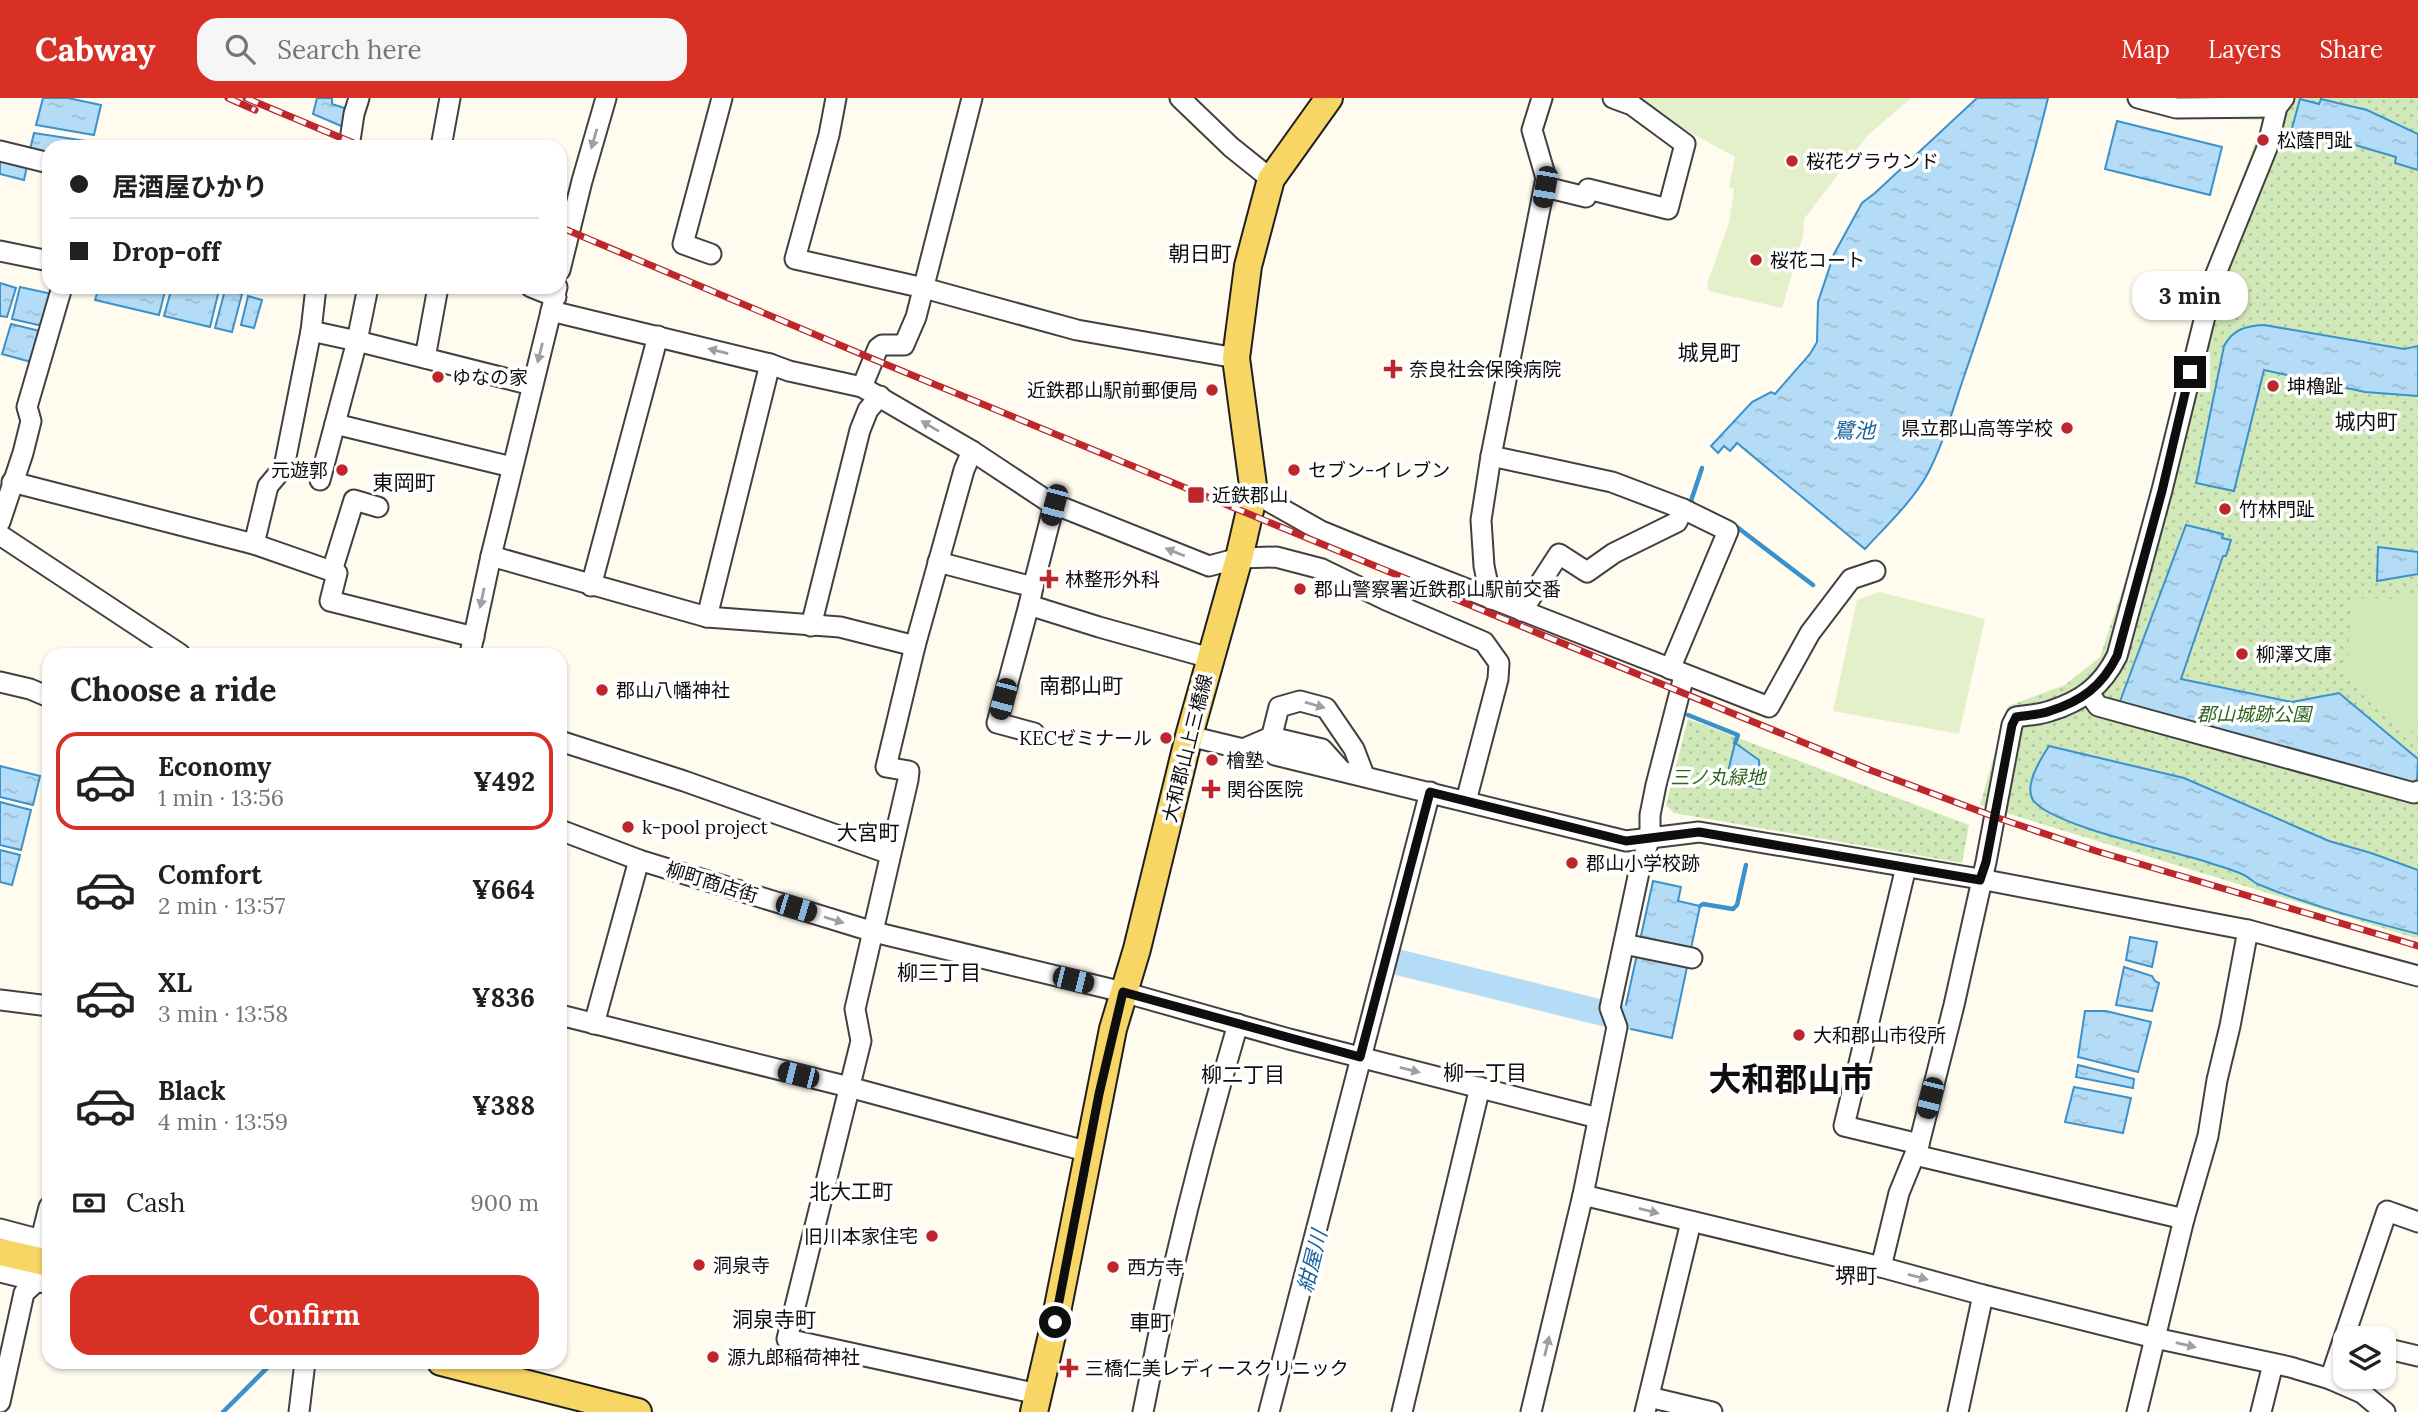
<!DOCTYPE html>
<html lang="en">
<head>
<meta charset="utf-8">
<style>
  :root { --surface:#fff; --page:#f6f6f6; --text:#202124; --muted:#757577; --line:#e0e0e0; --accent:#d93025 }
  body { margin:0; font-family:Lora,"Noto Sans JP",serif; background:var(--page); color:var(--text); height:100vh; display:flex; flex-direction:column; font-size:26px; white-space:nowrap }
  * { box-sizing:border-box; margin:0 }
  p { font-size:23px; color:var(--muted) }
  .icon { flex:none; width:38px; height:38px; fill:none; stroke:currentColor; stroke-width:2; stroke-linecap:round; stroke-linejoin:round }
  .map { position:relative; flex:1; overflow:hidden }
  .details { position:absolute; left:42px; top:550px; width:525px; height:721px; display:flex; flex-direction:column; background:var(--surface); border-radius:21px; box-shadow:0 2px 5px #0004 }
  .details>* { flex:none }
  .banner { position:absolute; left:42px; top:42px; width:525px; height:154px; border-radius:21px; box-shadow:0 2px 5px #0004; display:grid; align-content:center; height:154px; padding:0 28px; background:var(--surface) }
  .buttons { position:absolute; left:2333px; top:1228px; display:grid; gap:14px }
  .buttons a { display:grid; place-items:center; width:63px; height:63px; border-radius:14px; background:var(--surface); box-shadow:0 2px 5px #0004; font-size:35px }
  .end { position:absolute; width:32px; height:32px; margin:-16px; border:9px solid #0e0e0e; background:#fff; box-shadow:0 0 0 4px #fff }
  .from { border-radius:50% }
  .bubble { position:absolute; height:49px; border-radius:21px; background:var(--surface); box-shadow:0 2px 5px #0004; font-size:23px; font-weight:700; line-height:49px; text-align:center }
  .car { position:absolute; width:21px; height:42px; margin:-21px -10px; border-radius:9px; box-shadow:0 0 5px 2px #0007; background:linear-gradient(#222 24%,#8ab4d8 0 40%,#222 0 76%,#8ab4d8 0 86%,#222 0) }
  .banner b { display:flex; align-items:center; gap:24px; height:66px; font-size:26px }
  .banner b+b { border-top:2px solid var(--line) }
  .banner i { width:18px; height:18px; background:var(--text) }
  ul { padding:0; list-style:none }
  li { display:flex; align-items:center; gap:21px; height:98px; margin:0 14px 10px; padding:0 14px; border:4px solid transparent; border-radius:21px }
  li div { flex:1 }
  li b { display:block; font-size:26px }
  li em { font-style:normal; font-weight:700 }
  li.current { border-color:var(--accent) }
  li>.icon { width:63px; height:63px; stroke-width:1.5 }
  h2 { padding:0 28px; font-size:32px; line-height:84px }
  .pay { display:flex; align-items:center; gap:18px; height:77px; padding:0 28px; font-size:26px }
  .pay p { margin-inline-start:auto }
  .action { display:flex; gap:14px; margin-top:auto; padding:14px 28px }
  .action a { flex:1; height:80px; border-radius:21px; background:var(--accent); color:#fff; font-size:28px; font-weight:700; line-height:80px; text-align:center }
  header { display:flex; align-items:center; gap:42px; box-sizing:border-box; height:98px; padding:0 35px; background:var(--accent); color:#fff }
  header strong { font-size:33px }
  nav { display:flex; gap:38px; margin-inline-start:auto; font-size:24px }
  .search { width:490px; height:63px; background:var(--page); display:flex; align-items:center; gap:18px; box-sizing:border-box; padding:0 24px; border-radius:21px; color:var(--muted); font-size:26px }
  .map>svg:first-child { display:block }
</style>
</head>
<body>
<header>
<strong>Cabway</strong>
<div class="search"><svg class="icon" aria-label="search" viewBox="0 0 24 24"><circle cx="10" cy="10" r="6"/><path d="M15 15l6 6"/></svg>Search here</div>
<nav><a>Map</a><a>Layers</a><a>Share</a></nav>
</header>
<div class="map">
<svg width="2418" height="1314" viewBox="0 0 2418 1314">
  <defs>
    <pattern id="park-dots" width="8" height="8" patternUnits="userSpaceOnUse" patternTransform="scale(1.75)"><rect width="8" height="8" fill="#d1e9b9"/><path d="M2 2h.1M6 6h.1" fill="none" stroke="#b2c79e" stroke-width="1.8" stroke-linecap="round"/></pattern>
    <pattern id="water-ripples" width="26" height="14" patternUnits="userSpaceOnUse" patternTransform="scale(1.75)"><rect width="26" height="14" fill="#b4dcf6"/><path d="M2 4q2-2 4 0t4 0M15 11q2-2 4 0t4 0" fill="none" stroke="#9abcd2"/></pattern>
  </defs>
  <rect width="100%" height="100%" fill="#fffcef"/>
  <!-- park -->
  <g fill="url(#park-dots)">
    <polygon points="2127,0 2418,0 2418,841 1980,707 2008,608 2065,587 2100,559 2152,403 2208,178 2263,22 2179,20"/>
    <polygon points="1688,621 1969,727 1962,765 1674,715 1666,707"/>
  </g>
  <!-- garden -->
  <polygon fill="#d1e9b9" points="2418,498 2418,626 2411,635 2350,577 2347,571 2352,502 2355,500 2387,501"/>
  <!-- pitch -->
  <g fill="#e3f0ca">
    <polygon points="1637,0 1911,0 1868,37 1804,121 1803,138 1782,210 1709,193 1707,186 1729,125 1734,91 1729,89 1735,59 1635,4"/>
    <polygon points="1880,494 1985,521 1959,636 1833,613 1857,502"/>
  </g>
  <!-- water -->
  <g fill="url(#water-ripples)" stroke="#3b91cc" stroke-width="2">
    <polygon points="43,0 68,0 101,7 94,37 36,27"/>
    <polygon points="317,0 332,0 332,6 350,12 346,30 313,16"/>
    <path d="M1977,0H2048C2026,91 1998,179 1968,267C1955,303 1945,343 1927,377C1911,405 1886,428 1865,451L1737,345L1730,353L1724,348L1718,355L1711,348L1752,304L1771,294L1775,296L1810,256L1817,244L1818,204L1834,156L1862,105L1875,95Z"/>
    <polygon points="2300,1 2319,6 2321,1 2367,12 2418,36 2418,72 2395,65 2396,59 2307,33 2303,45 2289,41"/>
    <polygon points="2117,23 2222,49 2210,97 2105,71"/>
    <polygon points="34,35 93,44 92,49 49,49 49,60 29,56"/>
    <polygon points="0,62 27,68 24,82 0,76"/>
    <polygon points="0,185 16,190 7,219 0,218"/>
    <polygon points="20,189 52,196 43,225 38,227 12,221"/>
    <polygon points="99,189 166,189 159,217 95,202"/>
    <polygon points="172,189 205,189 219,192 210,229 164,218"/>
    <polygon points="225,192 242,196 232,234 215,230"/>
    <polygon points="248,198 262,202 254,230 241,227"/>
    <polygon points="11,226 40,233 31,264 2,256"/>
    <path d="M2264,227L2404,251L2418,248V298L2365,294L2264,272L2234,393L2196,385L2224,248C2233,231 2246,228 2264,227Z"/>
    <polygon points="2186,427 2223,436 2222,440 2231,442 2226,458 2223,458 2181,581 2292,604 2339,595 2418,661 2417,683 2405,688 2119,606"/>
    <polygon points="2378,449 2418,454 2418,476 2377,483"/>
    <polygon points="1735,645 1759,662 1760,691 1726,682"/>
    <path d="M2049,648L2184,680L2329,743L2371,755L2418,772V836C2365,822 2311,808 2260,787C2254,785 2249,779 2242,776C2231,771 2219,768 2207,764C2173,753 2051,728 2033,702C2024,688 2041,660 2049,648Z"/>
    <polygon points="0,668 40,678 33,707 0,699"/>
    <polygon points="0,704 31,712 21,752 0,747"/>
    <polygon points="0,752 20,757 12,787 0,784"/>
    <polygon points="1653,783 1681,789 1678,803 1700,808 1672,940 1631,931 1622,925"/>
    <polygon points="2130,839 2157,844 2152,869 2126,862"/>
    <polygon points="2124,869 2152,878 2155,883 2159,885 2152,913 2116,907"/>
    <polygon points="2085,913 2106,913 2151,924 2138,974 2078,959"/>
    <polygon points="2078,967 2134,981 2133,990 2076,979"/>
    <polygon points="2074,989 2131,1000 2123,1035 2065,1024"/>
  </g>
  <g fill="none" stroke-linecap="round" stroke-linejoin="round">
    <!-- stream -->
    <g stroke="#3b91cc" stroke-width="4.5">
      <polyline points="1695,408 1691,403 1702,370"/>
      <polyline points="1733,426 1813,487"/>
      <polyline points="1688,617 1738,637 1735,645"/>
      <polyline points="1700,808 1703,806 1733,811 1737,807 1746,767"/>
      <polyline points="223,1314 273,1264"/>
    </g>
    <!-- river -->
    <polyline stroke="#b4dcf6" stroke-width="26" points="1393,863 1623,920"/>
    <!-- minor casing -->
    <g stroke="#414141" stroke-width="23">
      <g id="minor">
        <polyline points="836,0 829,37 795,161 924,190 1077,232 1236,260"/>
        <polyline points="1180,0 1231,49 1271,81"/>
        <polyline points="2138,0 2176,10 2277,9"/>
        <polyline points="349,49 354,16 359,0"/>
        <polyline points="441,49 450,0"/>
        <polyline points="0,53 49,65"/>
        <polyline points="1545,89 1586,99 1588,91 1668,111 1685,46 1632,7 1613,0"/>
        <polyline points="0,153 49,163"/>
        <polyline points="711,156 683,146 722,0"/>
        <polyline points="560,172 582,83 606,0"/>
        <polyline points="531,189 556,199"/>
        <polyline points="551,213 770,266 789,273 862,289 972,353 1049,404 1209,468 1239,460 1276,459 1322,471 1386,502 1484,544 1499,565 1498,581 1466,703"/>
        <polyline points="311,233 357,243 532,287"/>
        <polyline points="425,260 438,189"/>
        <polyline points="862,289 878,250 882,247 904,247 916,219 972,0"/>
        <polyline points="335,326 512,369"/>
        <polyline points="972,353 964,372 915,548 886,669 909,673 908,682 855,911 861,943 787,1241 1038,1296"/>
        <polyline points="1491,358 1612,384 1683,411 1728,433 1670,571"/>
        <polyline points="320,382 357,243 368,189"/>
        <polyline points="12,384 254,446 268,388 284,369 311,233 316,189"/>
        <polyline points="1254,395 1321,433 1375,455 1769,609 1810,535 1851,481 1875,473"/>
        <polyline points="0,424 23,355 31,323 27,309 62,189"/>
        <polyline points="0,437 180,556"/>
        <polyline points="254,446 337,475 330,503 474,539"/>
        <polyline points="491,458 707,519 840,529 915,548"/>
        <polyline points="938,464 1033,489 1029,507 1099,529 1210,560"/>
        <polyline points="332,473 354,402 378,409"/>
        <polyline points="591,488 658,238"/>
        <polyline points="1033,489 1054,407"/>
        <polyline points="1491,501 1484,468 1481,422 1491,358 1546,80 1532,32 1542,0"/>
        <polyline points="1029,507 997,625 1034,635"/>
        <polyline points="1522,513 1559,456 1587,474 1614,455 1677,424 1683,411"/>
        <polyline points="707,519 770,266"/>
        <polyline points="811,528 860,332 868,312 880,298"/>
        <polyline points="470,556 491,458 557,189"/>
        <polyline points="0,584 30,591 49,599"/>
        <polyline points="2089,595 2098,608 2414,695 2418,693"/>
        <polyline points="1189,638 1243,651 1271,639 1322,651 1340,671"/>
        <polyline points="560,643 684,683 890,756"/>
        <polyline points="1364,677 1354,651 1326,610 1300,603 1279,609 1269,649 1275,657 1626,743 1699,734 1980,781 2248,832 2418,878"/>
        <polyline points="560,732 639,762 874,834 1123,894 1289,941 1598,1020"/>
        <polyline points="1906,769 1844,1028 1919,1046"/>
        <polyline points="1624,846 1692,860"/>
        <polyline points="0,902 49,908"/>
        <polyline points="560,917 849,989 1089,1054"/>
        <polyline points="594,926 639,762"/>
        <polyline points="1915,1057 2184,1121"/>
        <polyline points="1583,1097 1881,1169 1983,1197 2155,1240 2290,1269 2330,1281 2362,1295 2385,1314"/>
        <polyline points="0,1131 49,1144"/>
        <polyline points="41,1141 49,1109"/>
        <path d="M1881,1169L1899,1095L1919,1046L1954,907L1986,764L2012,627L2016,619C2027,617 2039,617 2050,613C2082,603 2102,588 2117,558L2162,392L2215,178L2267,50L2277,9L2284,0"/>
        <polyline points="0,1174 45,1185"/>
        <polyline points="2384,1250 2418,1258"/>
        <polyline points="2330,1281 2387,1113 2418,1124"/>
        <polyline points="1649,1299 1712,1314"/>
        <polyline points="0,1304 24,1195 37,1183"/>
        <polyline points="299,1314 305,1264"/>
        <path d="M1143,1314C1168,1183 1200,1054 1238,926"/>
        <polyline points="1269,1314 1430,694"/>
        <polyline points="1402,1314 1480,989"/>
        <polyline points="1531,1314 1583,1097 1617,929 1610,910 1639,774 1650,739 1650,717 1656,687 1684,578"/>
        <polyline points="1645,1314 1691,1124"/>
        <polyline points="1958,1314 1983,1197"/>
        <polyline points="2137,1314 2184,1121 2208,1038 2217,982 2230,928 2248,832"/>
        <polyline points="2261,1314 2273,1266"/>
      </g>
    </g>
    <!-- major casing -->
    <g stroke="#1f1f1f" stroke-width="30">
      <g id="major">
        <polyline points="0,1154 49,1165"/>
        <polyline points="441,1264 638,1314"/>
        <polyline points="1034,1314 1055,1224 1113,931 1137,851 1189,638 1239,460 1254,395 1236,260 1248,168 1271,81 1329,0"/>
      </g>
    </g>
    <!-- minor -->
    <use href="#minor" stroke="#fff" stroke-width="19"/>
    <!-- major -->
    <use href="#major" stroke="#f7d666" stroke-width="26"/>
    <!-- rail casing -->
    <g stroke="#bd272c" stroke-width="7">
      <g id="rail">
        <polyline points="228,0 255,12"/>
        <polyline points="246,0 363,49"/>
        <polyline points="560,129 873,261 1870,672 1995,719 2096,753 2418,848"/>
      </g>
    </g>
    <!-- rail -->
    <use href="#rail" stroke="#fff" stroke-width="4.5" stroke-dasharray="13" stroke-linecap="butt"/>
  </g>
  <!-- one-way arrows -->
  <defs><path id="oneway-solid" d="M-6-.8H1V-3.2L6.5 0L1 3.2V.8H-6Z" transform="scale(1.75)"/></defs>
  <g fill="#9f9f9f">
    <use href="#oneway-solid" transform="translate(594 41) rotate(106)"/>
    <use href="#oneway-solid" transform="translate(718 253) rotate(-166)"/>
    <use href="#oneway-solid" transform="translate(540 255) rotate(104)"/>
    <use href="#oneway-solid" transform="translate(930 328) rotate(-149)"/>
    <use href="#oneway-solid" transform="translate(1175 454) rotate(-158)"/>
    <use href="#oneway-solid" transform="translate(482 500) rotate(102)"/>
    <use href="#oneway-solid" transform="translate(1315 607) rotate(16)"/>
    <use href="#oneway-solid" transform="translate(834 822) rotate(17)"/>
    <use href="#oneway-solid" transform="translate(1410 972) rotate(14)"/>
    <use href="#oneway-solid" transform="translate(1649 1113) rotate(14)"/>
    <use href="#oneway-solid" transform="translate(1918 1179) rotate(15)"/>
    <use href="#oneway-solid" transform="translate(2186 1247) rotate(13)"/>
    <use href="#oneway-solid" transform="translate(1547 1248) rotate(-77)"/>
  </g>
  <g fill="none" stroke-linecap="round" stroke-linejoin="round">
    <!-- route -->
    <path stroke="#0e0e0e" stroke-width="9" d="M1055,1224L1099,996L1123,894L1360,959L1430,694L1626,743L1699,734L1980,782L1986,764L2012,627L2016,619C2027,617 2039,617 2050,613C2082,603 2102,588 2117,558L2162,393L2190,274"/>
  </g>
  <!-- markers -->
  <g fill="#bd272c" stroke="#fff" stroke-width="2.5">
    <circle cx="2263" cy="42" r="7"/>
    <circle cx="1792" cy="63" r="7"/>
    <circle cx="1756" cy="162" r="7"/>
    <path d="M1389.5 260.5h7v7h7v7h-7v7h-7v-7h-7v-7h7z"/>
    <circle cx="438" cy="279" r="7"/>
    <circle cx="2273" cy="288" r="7"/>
    <circle cx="1212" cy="292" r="7"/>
    <circle cx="2067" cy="330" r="7"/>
    <circle cx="342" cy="372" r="7"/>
    <circle cx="1294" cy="372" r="7"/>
    <rect x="1187" y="388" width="18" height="18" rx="3.5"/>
    <circle cx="2225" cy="411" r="7"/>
    <path d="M1045.5 470.5h7v7h7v7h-7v7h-7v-7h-7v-7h7z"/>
    <circle cx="1300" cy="491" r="7"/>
    <circle cx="2242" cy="556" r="7"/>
    <circle cx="602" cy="592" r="7"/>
    <circle cx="1166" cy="640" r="7"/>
    <circle cx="1212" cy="662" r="7"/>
    <path d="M1207.5 680.5h7v7h7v7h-7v7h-7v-7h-7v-7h7z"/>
    <circle cx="628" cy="729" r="7"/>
    <circle cx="1572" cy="765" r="7"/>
    <circle cx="1799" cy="937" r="7"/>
    <circle cx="932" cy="1138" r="7"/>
    <circle cx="699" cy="1167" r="7"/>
    <circle cx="1113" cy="1169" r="7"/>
    <circle cx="713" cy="1259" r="7"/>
    <path d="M1065.5 1259.5h7v7h7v7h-7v7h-7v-7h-7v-7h7z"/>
  </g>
  <g text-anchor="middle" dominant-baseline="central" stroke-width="7" stroke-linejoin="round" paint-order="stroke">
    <!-- poi labels -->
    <g font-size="19" fill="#0e0e0e" stroke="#fff" text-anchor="start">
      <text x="2277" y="42">松蔭門趾</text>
      <text x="1806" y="63">桜花グラウンド</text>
      <text x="1770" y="162">桜花コート</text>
      <text x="1409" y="271">奈良社会保険病院</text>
      <text x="452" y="279">ゆなの家</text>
      <text x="2287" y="288">坤櫓趾</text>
      <text x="1198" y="292" text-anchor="end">近鉄郡山駅前郵便局</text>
      <text x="2053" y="330" text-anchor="end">県立郡山高等学校</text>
      <text x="328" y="372" text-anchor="end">元遊郭</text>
      <text x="1308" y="372">セブン-イレブン</text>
      <text x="1212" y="397">近鉄郡山</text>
      <text x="2239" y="411">竹林門趾</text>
      <text x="1065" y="481">林整形外科</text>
      <text x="1314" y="491">郡山警察署近鉄郡山駅前交番</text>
      <text x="2256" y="556">柳澤文庫</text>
      <text x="616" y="592">郡山八幡神社</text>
      <text x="1152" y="640" text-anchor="end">KECゼミナール</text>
      <text x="1226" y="662">檜塾</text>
      <text x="1227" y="691">関谷医院</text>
      <text x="642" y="729">k-pool project</text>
      <text x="1586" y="765">郡山小学校跡</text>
      <text x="1813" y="937">大和郡山市役所</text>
      <text x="918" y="1138" text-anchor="end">旧川本家住宅</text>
      <text x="713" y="1167">洞泉寺</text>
      <text x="1127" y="1169">西方寺</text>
      <text x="727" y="1259">源九郎稲荷神社</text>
      <text x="1085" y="1270">三橋仁美レディースクリニック</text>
    </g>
    <!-- park labels -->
    <g font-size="19" font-style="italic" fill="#2c651e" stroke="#fff">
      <text x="2254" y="616">郡山城跡公園</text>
      <text x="1718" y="679">三ノ丸緑地</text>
    </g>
    <!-- street labels -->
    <g font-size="19" fill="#0e0e0e" stroke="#fff">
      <text transform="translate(1187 650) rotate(-76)">大和郡山上三橋線</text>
      <text transform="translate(712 784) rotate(17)">柳町商店街</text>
    </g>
    <!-- neighbourhood labels -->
    <g font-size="21" fill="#0e0e0e" stroke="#fff">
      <text x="1200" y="155">朝日町</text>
      <text x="1709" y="254">城見町</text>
      <text x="2366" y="323">城内町</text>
      <text x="404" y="384">東岡町</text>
      <text x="1081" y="587">南郡山町</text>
      <text x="868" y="734">大宮町</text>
      <text x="939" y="874">柳三丁目</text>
      <text x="1485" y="974">柳一丁目</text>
      <text x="1243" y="976">柳二丁目</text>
      <text x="851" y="1093">北大工町</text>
      <text x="1856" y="1177">堺町</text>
      <text x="774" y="1221">洞泉寺町</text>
      <text x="1150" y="1224">車町</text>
    </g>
    <!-- water labels -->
    <g font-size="21" font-style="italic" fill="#18629f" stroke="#fff">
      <text x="1854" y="332">鷺池</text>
      <text transform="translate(1312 1163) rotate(-76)">紺屋川</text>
    </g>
    <!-- town labels -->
    <g font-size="33" font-weight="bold" fill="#0e0e0e" stroke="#fff">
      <text x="1791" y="981">大和郡山市</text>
    </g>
  </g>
</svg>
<div class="buttons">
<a><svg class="icon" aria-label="layers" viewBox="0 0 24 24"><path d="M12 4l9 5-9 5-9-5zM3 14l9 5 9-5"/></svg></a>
</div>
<i class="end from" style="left:1055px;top:1224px"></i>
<i class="end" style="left:2190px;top:274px"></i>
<div class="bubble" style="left:2132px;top:173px;width:116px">3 min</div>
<i class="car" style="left:1545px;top:89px;rotate:190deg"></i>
<i class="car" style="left:1054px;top:407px;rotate:195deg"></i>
<i class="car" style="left:1003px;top:601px;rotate:195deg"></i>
<i class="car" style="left:796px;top:810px;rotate:107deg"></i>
<i class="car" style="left:1073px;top:882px;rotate:104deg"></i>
<i class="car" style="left:798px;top:977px;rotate:284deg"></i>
<i class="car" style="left:1930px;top:1000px;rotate:194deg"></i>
<div class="banner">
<b><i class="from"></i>居酒屋ひかり</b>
<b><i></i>Drop-off</b>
</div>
<section class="details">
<h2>Choose a ride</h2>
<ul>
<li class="current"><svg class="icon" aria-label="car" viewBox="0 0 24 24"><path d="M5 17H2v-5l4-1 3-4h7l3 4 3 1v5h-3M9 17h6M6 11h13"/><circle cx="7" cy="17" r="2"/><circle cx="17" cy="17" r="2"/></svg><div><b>Economy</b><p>1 min · 13:56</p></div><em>¥492</em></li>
<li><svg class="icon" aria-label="car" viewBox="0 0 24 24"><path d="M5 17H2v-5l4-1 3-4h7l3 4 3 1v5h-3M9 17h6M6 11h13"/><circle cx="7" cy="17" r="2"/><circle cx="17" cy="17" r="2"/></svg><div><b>Comfort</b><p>2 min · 13:57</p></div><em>¥664</em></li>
<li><svg class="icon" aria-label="car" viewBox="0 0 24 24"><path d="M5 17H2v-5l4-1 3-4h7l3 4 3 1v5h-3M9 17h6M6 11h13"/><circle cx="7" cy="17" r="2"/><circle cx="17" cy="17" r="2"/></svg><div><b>XL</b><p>3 min · 13:58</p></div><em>¥836</em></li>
<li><svg class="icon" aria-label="car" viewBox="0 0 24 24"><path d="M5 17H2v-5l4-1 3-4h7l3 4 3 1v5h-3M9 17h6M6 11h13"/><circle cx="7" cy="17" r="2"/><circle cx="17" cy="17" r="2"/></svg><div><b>Black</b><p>4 min · 13:59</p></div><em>¥388</em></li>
</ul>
<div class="pay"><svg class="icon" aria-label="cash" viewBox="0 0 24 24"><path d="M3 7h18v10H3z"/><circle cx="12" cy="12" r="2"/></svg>Cash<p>900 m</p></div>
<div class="action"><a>Confirm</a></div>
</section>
</div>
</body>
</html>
